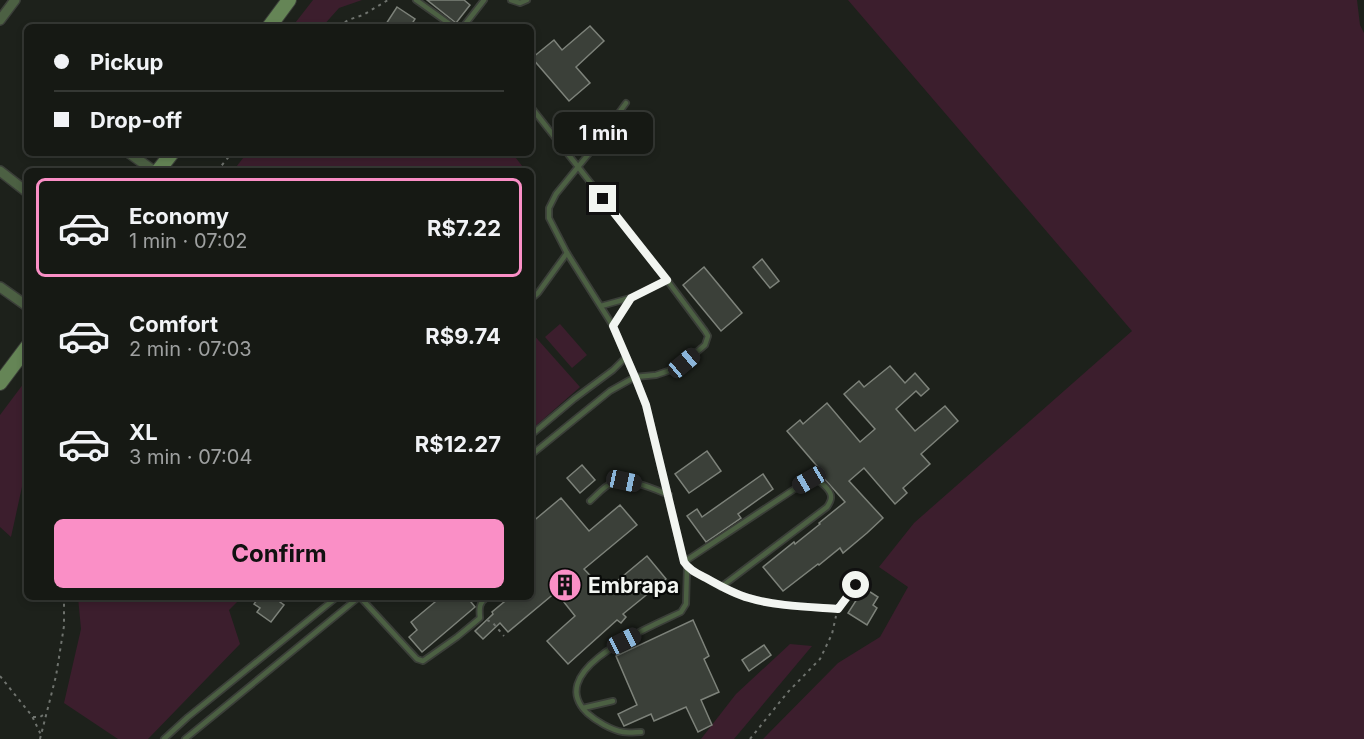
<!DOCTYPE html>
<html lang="en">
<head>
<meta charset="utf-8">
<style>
  :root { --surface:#161914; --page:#1f221d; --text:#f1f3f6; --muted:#9ea0a0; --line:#353834; --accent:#fa8fc6 }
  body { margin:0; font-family:Inter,sans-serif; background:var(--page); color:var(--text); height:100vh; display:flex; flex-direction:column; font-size:22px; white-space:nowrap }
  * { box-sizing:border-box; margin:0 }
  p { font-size:20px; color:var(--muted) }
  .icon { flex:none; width:33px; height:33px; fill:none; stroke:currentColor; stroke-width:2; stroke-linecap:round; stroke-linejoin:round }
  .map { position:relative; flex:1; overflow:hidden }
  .details { position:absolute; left:24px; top:168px; width:510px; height:432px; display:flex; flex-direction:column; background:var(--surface); border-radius:9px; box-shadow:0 3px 9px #0003,0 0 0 2px var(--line) }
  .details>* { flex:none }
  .banner { position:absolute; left:24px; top:24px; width:510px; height:132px; border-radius:9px; box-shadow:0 3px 9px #0003,0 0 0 2px var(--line); display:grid; align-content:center; height:132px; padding:0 30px; background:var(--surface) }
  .end { position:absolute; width:27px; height:27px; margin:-14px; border:8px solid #f2f5f1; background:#111; box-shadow:0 0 0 3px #111 }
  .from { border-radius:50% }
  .bubble { position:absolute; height:42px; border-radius:9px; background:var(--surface); box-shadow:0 3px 9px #0003,0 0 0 2px var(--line); font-size:20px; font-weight:700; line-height:42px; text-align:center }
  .car { position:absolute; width:18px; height:36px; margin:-18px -9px; border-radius:8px; box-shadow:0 0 4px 2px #0007; background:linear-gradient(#222 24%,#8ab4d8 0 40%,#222 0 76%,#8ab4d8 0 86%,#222 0) }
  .banner b { display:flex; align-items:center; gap:21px; height:57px; font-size:22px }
  .banner b+b { border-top:2px solid var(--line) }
  .banner i { width:15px; height:15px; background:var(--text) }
  ul { padding:10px 0 0; list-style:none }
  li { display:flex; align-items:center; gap:18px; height:99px; margin:0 12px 9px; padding:0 18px; border:3px solid transparent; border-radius:9px }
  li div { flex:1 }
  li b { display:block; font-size:22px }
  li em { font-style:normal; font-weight:700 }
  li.on { border-color:var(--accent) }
  li>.icon { width:54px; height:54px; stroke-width:1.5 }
  .primary-button { display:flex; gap:12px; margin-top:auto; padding:12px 30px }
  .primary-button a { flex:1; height:69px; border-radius:9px; background:var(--accent); color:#111; font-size:24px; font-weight:700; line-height:69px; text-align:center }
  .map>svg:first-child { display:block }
</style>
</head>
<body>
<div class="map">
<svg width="1364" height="739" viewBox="0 0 1364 739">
  <rect width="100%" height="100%" fill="#1d211b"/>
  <!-- green -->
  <g fill="#3c1e2d">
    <polygon points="313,0 362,0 339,8 322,27 292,27"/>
    <polygon points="848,0 1357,0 1360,25 1364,33 1364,739 763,739 838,663 880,637 908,587 879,567 914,523 1132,331"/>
    <polygon points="247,153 512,153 526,171 233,171"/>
    <polygon points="560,324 587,355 572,368 545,337"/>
    <polygon points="531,332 580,387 531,430"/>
    <polygon points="27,379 27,464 11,537 0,527 0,415"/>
    <polygon points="78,597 242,597 229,610 240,644 148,739 118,739 64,703 81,629"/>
    <polygon points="790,644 812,646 734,739 701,739 736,694"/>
  </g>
  <!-- building -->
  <g fill="#3b4039" stroke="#7d827a" stroke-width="1.5">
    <polygon points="427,0 464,0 470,5 456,23"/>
    <polygon points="397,7 415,19 410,27 384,27"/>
    <polygon points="590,26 604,41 576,67 590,83 569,101 532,58 554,40 562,50"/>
    <polygon points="762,259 779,281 770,288 753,267"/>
    <polygon points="704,267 742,313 721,331 683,285"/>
    <polygon points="890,366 905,383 915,373 929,389 921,396 916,391 896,409 915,431 945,406 958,421 921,454 930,464 903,488 907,493 895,504 864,468 849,481 883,518 867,533 843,553 840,548 819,565 818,564 783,591 763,567 794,542 795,544 820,524 819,523 845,502 821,475 823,473 787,431 800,420 803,424 827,403 860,442 875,429 844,394 859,381 864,387"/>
    <polygon points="707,451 721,471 689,493 675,474"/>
    <polygon points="582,465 595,480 580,493 567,478"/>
    <polygon points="763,474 773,489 738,514 741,518 706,542 687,516 697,509 702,517"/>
    <polygon points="561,498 589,531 620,505 637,525 584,569 605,591 647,556 666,579 623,614 626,617 621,623 617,620 568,664 547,641 575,616 556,592 508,632 500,623 483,639 475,631 493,614 492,612 510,597 531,597 531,523"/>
    <polygon points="864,588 878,597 873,605 877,608 867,625 848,613"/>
    <polygon points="259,597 273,597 284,605 271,622 257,612 260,608 254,604"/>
    <polygon points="441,597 467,597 475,607 422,652 409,637 417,630 411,622"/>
    <polygon points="693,620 709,656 704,659 719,692 701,700 712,725 698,732 686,707 654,721 651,714 624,726 618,714 637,705 616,656"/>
    <polygon points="764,645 771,655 749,671 742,660"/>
  </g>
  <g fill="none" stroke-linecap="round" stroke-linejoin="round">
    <!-- lane casing -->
    <g stroke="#3b3f39" stroke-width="8">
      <g id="lane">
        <polyline points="416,0 454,27"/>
        <polyline points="511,0 520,3 527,0"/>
        <polyline points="463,27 484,0"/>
        <path d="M626,103L591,151L556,194L549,208V218L567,253L613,326L635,377L646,405L684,562C689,570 698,574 706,578C720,586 734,594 749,598C774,606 811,607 838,609L856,585"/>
        <polyline points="531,107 667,280"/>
        <polyline points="531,299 538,293 567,253"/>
        <polyline points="601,306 630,298"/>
        <polyline points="531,435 574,399 613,370 626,357"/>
        <polyline points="531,455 610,391 635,377 656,375 668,371 684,363 705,345 708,336 705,331 667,280 631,298 613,326"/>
        <path d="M590,501C597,495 604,486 612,483C628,477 654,489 669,495"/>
        <path d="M684,562L799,486C803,484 807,480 812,480C819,478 832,491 831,498C831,501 829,504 827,507L721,587"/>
        <path d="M360,597L417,659L423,661L457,637L480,618C479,608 479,603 487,597"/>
        <polyline points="583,708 613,701"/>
        <path d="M641,732C636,732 629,733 623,732C611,730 596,721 587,713C542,669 653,626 681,612L686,604L687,566"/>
        <polyline points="164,739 188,717 337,597"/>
        <polyline points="185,739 359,597"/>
      </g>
    </g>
    <!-- street casing -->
    <g stroke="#3b3f39" stroke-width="12">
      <g id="street">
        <polyline points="0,20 15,0"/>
        <polyline points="129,153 154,171"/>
        <polyline points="0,171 27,192"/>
        <polyline points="0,287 27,306"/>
      </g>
    </g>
    <!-- secondary casing -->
    <g stroke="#3b3f39" stroke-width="16">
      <g id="secondary">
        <polyline points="269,27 289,0"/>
        <polyline points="158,171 172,153"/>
        <polyline points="0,383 27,347"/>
      </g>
    </g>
    <!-- path -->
    <g stroke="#6f736e" stroke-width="2" stroke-dasharray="3 4.5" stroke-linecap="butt">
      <polyline points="339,27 348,20 363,15 388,0"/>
      <polyline points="217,171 232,153"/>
      <polyline points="487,620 493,623 504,636"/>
      <polyline points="0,676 32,716 41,735"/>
      <polyline points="33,717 40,717 46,713"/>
      <polyline points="40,739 56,676 64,626 64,597"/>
      <polyline points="750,739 787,693 820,659 832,634 836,616"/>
    </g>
    <!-- lane -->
    <use href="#lane" stroke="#4c6043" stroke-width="4.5"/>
    <!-- street -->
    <use href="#street" stroke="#4c6043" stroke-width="9"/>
    <!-- secondary -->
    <use href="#secondary" stroke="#658556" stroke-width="14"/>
  </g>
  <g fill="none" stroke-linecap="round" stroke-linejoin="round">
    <!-- route -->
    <path stroke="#f2f5f1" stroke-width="8" d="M603,199L667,280L631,298L613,326L635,377L646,405L684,562C689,570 698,574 706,578C720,586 734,594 749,598C774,606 811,607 838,609L856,585"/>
  </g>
  <!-- icons -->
  <defs>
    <g id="building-disc" transform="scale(1.725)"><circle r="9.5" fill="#fa8fc6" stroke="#080a08"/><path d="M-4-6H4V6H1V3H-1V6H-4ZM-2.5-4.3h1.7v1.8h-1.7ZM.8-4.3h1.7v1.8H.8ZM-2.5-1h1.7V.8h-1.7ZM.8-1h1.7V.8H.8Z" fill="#111"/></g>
  </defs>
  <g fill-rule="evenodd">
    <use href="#building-disc" x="565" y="585"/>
  </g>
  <g text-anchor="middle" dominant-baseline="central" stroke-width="4.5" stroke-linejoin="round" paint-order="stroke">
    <!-- poi labels -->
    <g font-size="21" font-weight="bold" fill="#f2f5f1" stroke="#080a08" text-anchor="start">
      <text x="588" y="585">Embrapa</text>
    </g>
  </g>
</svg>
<i class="end from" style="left:856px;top:585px"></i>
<i class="end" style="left:603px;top:199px"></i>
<div class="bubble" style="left:554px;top:112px;width:99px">1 min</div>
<i class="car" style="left:684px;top:363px;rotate:50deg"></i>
<i class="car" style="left:809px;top:480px;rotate:240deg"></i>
<i class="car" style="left:624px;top:481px;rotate:102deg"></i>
<i class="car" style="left:624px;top:641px;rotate:63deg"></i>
<div class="banner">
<b><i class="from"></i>Pickup</b>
<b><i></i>Drop-off</b>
</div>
<section class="details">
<ul>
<li class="on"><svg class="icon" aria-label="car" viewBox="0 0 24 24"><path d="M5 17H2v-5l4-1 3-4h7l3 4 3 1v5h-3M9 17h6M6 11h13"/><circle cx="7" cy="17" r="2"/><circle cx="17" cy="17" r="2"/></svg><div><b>Economy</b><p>1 min · 07:02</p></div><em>R$7.22</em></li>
<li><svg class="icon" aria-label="car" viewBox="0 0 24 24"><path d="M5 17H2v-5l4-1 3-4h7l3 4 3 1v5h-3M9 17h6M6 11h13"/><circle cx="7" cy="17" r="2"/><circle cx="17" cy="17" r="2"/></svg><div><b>Comfort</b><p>2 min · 07:03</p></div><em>R$9.74</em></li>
<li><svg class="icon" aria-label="car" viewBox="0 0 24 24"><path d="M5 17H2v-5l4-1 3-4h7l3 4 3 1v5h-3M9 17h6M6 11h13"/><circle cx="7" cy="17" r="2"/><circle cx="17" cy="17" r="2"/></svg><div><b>XL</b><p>3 min · 07:04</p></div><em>R$12.27</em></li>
</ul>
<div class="primary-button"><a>Confirm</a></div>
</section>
</div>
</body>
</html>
